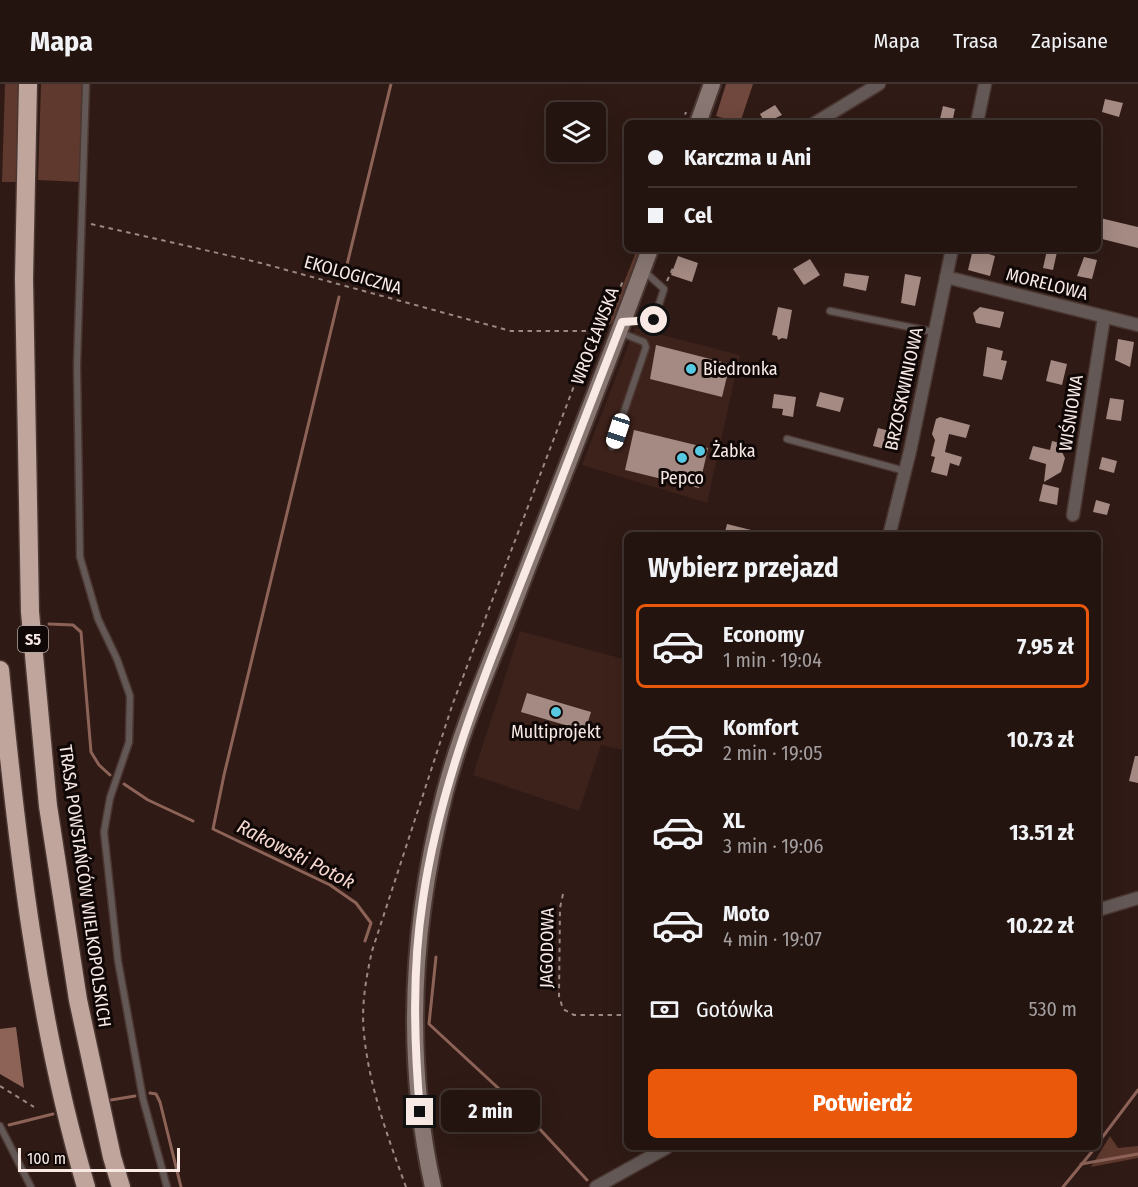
<!DOCTYPE html>
<html lang="pl">
<head>
<meta charset="utf-8">
<style>
  :root { --surface:#231410; --page:#2b1d19; --text:#f1f3f6; --muted:#a39e9f; --line:#403330; --accent:#ea580c }
  body { margin:0; font-family:"Fira Sans Condensed",sans-serif; background:var(--page); color:var(--text); height:100vh; display:flex; flex-direction:column; font-size:22px; white-space:nowrap }
  * { box-sizing:border-box; margin:0 }
  p { font-size:20px; color:var(--muted) }
  .icon { flex:none; width:33px; height:33px; fill:none; stroke:currentColor; stroke-width:2; stroke-linecap:round; stroke-linejoin:round }
  .map { position:relative; flex:1; overflow:hidden }
  .side { position:absolute; left:624px; top:448px; width:477px; height:618px; display:flex; flex-direction:column; background:var(--surface); border-radius:9px; box-shadow:0 6px 24px #0002,0 0 0 2px var(--line) }
  .side>* { flex:none }
  .guide { position:absolute; left:624px; top:36px; width:477px; height:132px; border-radius:9px; box-shadow:0 6px 24px #0002,0 0 0 2px var(--line); display:grid; align-content:center; height:132px; padding:0 24px; background:var(--surface) }
  .controls { position:absolute; left:546px; top:18px; display:grid; gap:12px }
  .controls a { display:grid; place-items:center; width:60px; height:60px; border-radius:9px; background:var(--surface); box-shadow:0 6px 24px #0002,0 0 0 2px var(--line); font-size:30px }
  .scale { position:absolute; left:18px; bottom:15px; width:162px; box-sizing:border-box; padding-left:6px; border:3px solid #f8e9e5; border-top:0; font-size:16px; line-height:21px; white-space:nowrap; color:#f8e9e5; -webkit-text-stroke:4px #100806; paint-order:stroke }
  .end { position:absolute; width:27px; height:27px; margin:-14px; border:8px solid #f8e9e5; background:#111; box-shadow:0 0 0 3px #111 }
  .from { border-radius:50% }
  .bubble { position:absolute; height:42px; border-radius:9px; background:var(--surface); box-shadow:0 6px 24px #0002,0 0 0 2px var(--line); font-size:20px; font-weight:700; line-height:42px; text-align:center }
  .car { position:absolute; width:18px; height:36px; margin:-18px -9px; border-radius:8px; box-shadow:0 0 4px 2px #0007; background:linear-gradient(#fff 24%,#345 0 40%,#fff 0 76%,#345 0 86%,#fff 0) }
  .guide b { display:flex; align-items:center; gap:21px; height:57px; font-size:22px }
  .guide b+b { border-top:2px solid var(--line) }
  .guide i { width:15px; height:15px; background:var(--text) }
  ul { padding:0; list-style:none }
  li { display:flex; align-items:center; gap:18px; height:84px; margin:0 12px 9px; padding:0 12px; border:3px solid transparent; border-radius:9px }
  li div { flex:1 }
  li b { display:block; font-size:22px }
  li em { font-style:normal; font-weight:700 }
  li.on { border-color:var(--accent) }
  li>.icon { width:54px; height:54px; stroke-width:1.5 }
  h2 { padding:0 24px; font-size:27px; line-height:72px }
  .pay { display:flex; align-items:center; gap:15px; height:66px; padding:0 24px; font-size:22px }
  .pay p { margin-inline-start:auto }
  .button { display:flex; gap:12px; margin-top:auto; padding:12px 24px }
  .button a { flex:1; height:69px; border-radius:9px; background:var(--accent); color:#fff; font-size:24px; font-weight:700; line-height:69px; text-align:center }
  header { display:flex; align-items:center; gap:36px; box-sizing:border-box; height:84px; padding:0 30px; background:var(--surface); border-bottom:2px solid var(--line) }
  header strong { font-size:28px }
  nav { display:flex; gap:33px; margin-inline-start:auto; font-size:21px }
  .map>svg:first-child { display:block }
</style>
</head>
<body>
<header>
<strong>Mapa</strong>
<nav><a>Mapa</a><a>Trasa</a><a>Zapisane</a></nav>
</header>
<div class="map">
<svg width="1138" height="1103" viewBox="0 0 1138 1103">
  <rect width="100%" height="100%" fill="#2f1a15"/>
  <!-- built -->
  <g fill="#3d221b">
    <polygon points="635,244 740,271 707,419 582,381"/>
    <polygon points="520,547 627,576 627,667 601,661 579,727 473,691"/>
  </g>
  <!-- green -->
  <g fill="#5f392e">
    <polygon points="5,0 22,0 19,98 2,98"/>
    <polygon points="41,0 82,0 80,98 38,96"/>
    <polygon points="637,165 642,165 615,236 609,241 605,242 611,232"/>
    <polygon points="1110,1052 1118,1064 1138,1062 1138,1074 1091,1083"/>
  </g>
  <!-- forest -->
  <polygon fill="#70483d" points="726,0 753,0 740,39 716,32"/>
  <!-- water -->
  <polygon fill="#8d6358" points="16,943 24,1004 0,990 0,945"/>
  <g fill="none" stroke-linecap="round" stroke-linejoin="round">
    <!-- stream -->
    <g stroke="#8d6358" stroke-width="3">
      <polyline points="344,193 391,0"/>
      <polyline points="339,213 224,691 213,745 330,801 356,819 371,839 365,857"/>
      <polyline points="49,540 73,541 81,548 91,668 99,681 110,691"/>
      <polyline points="124,700 148,716 193,737"/>
      <polyline points="436,873 429,940 523,1027 587,1096"/>
      <polyline points="150,1009 156,1010 160,1018 181,1103"/>
      <polyline points="111,1016 135,1012"/>
      <polyline points="9,1041 53,1030"/>
      <polyline points="1098,1059 1138,1006"/>
      <polyline points="1081,1080 1138,1070"/>
      <polyline points="1063,1103 1095,1064"/>
    </g>
  </g>
  <!-- building -->
  <g fill="#a48a82">
    <polygon points="1105,15 1123,19 1119,33 1102,28"/>
    <polygon points="775,21 782,31 765,39 760,30"/>
    <polygon points="943,22 955,25 952,39 939,39"/>
    <polygon points="1100,134 1138,143 1138,164 1098,154"/>
    <polygon points="973,165 995,172 990,192 968,186"/>
    <polygon points="1047,166 1057,168 1053,186 1043,184"/>
    <polygon points="678,172 698,179 692,198 671,191"/>
    <polygon points="1084,173 1097,176 1092,195 1077,192"/>
    <polygon points="810,175 820,191 804,201 793,185"/>
    <polygon points="845,189 869,192 866,207 843,202"/>
    <polygon points="905,190 921,193 915,222 901,219"/>
    <polygon points="778,223 792,226 787,255 782,254 778,256 777,252 772,251"/>
    <polygon points="980,223 1004,228 1000,244 976,239 973,229"/>
    <polygon points="1118,255 1134,258 1130,283 1115,276"/>
    <polygon points="656,261 730,280 722,313 650,295"/>
    <polygon points="987,263 1003,267 1001,276 1007,277 1002,296 983,292"/>
    <polygon points="1051,276 1067,280 1062,301 1046,297"/>
    <polygon points="820,308 844,314 840,328 816,322"/>
    <polygon points="774,310 796,313 793,333 782,331 783,325 772,324"/>
    <polygon points="1110,314 1124,316 1121,337 1106,335"/>
    <polygon points="940,333 970,341 966,354 949,350 945,368 962,373 959,382 950,379 947,392 931,388 935,373 931,372 935,356 932,350 936,335"/>
    <polygon points="878,344 894,348 889,366 873,362"/>
    <polygon points="634,346 708,364 699,404 625,386"/>
    <polygon points="1052,357 1064,360 1062,368 1065,374 1061,388 1044,398 1046,380 1029,375 1033,362 1050,366"/>
    <polygon points="1102,373 1117,377 1114,389 1099,385"/>
    <polygon points="1043,400 1059,404 1057,421 1039,417"/>
    <polygon points="1096,416 1110,420 1107,431 1093,428"/>
    <polygon points="727,440 759,448 759,452 724,452"/>
    <polygon points="527,609 591,628 585,647 521,628"/>
    <polygon points="1135,672 1138,672 1138,699 1129,697"/>
  </g>
  <g fill="none" stroke-linecap="round" stroke-linejoin="round">
    <!-- lane casing -->
    <g stroke="#4b3732" stroke-width="9">
      <g id="lane">
        <polyline points="86,0 77,281 80,473 98,535 117,575 130,612 129,658 110,714 104,748 118,877 143,1015 167,1103"/>
        <polyline points="830,227 934,248"/>
        <polyline points="625,237 654,236 664,205 645,188"/>
        <polyline points="787,355 905,387"/>
        <polyline points="612,363 646,263 644,258 619,248"/>
        <polyline points="0,1042 31,1103"/>
      </g>
    </g>
    <!-- street casing -->
    <g stroke="#4b3732" stroke-width="15">
      <g id="street">
        <polyline points="815,39 879,0"/>
        <polyline points="977,39 985,0"/>
        <polyline points="946,193 1138,241"/>
        <polyline points="1073,431 1104,233"/>
        <polyline points="889,452 910,367 952,165"/>
        <polyline points="1098,826 1138,814"/>
        <polyline points="596,1103 666,1064"/>
      </g>
    </g>
    <!-- secondary casing -->
    <g stroke="#4b3732" stroke-width="20">
      <g id="secondary">
        <polyline points="698,39 712,0"/>
        <path d="M433,1103C404,972 412,838 445,708C460,651 483,596 505,542C553,416 604,291 650,165"/>
      </g>
    </g>
    <!-- highway casing -->
    <g stroke="#4b3732" stroke-width="21">
      <g id="highway">
        <polyline points="28,0 24,195 30,528 48,722 78,916 112,1073 121,1103"/>
        <path d="M0,586C17,759 37,936 86,1103"/>
      </g>
    </g>
    <!-- path -->
    <g stroke="#9b8985" stroke-width="2" stroke-dasharray="4.5 4.5" stroke-linecap="butt">
      <polyline points="682,39 686,28"/>
      <polyline points="91,140 257,178 511,247 605,247"/>
      <polyline points="667,197 674,182"/>
      <polyline points="563,810 560,824 559,912 563,925 574,931 627,931"/>
      <polyline points="0,1002 34,1023"/>
      <path d="M406,1103C388,1054 369,1002 364,950C361,922 366,894 372,867L453,619L595,247L600,238L610,228L623,197"/>
    </g>
    <!-- lane -->
    <use href="#lane" stroke="#635855" stroke-width="6"/>
    <!-- street -->
    <use href="#street" stroke="#635855" stroke-width="12"/>
    <!-- secondary -->
    <use href="#secondary" stroke="#887772" stroke-width="16"/>
    <!-- highway -->
    <use href="#highway" stroke="#c0a59d" stroke-width="18"/>
  </g>
  <g fill="none" stroke-linecap="round" stroke-linejoin="round">
    <!-- route -->
    <path stroke="#f8e9e5" stroke-width="8" d="M420,1028C414,957 412,886 423,815C437,720 469,631 504,542C544,441 583,339 622,238L654,236"/>
  </g>
  <!-- markers -->
  <g fill="#58c9e3" stroke="#100806" stroke-width="2">
    <circle cx="691" cy="285" r="6"/>
    <circle cx="700" cy="367" r="6"/>
    <circle cx="682" cy="374" r="6"/>
    <circle cx="556" cy="628" r="6"/>
  </g>
  <g text-anchor="middle" dominant-baseline="central" stroke-width="6" stroke-linejoin="round" paint-order="stroke">
    <!-- shield labels -->
    <rect fill="#100806" stroke="#b2a6a2" stroke-width="1.5" x="18" y="542" width="30" height="26" rx="4.5"/>
    <g font-size="16" font-weight="bold" fill="#f8e9e5">
      <text x="33" y="555">S5</text>
    </g>
    <!-- street labels -->
    <g font-size="18" fill="#f8e9e5" stroke="#100806">
      <text transform="translate(353 191) rotate(16)">EKOLOGICZNA</text>
      <text transform="translate(1047 200) rotate(14)">MORELOWA</text>
      <text transform="translate(595 252) rotate(-69)">WROCŁAWSKA</text>
      <text transform="translate(904 305) rotate(-78)">BRZOSKWINIOWA</text>
      <text transform="translate(1071 329) rotate(-81)">WIŚNIOWA</text>
      <text transform="translate(85 802) rotate(82)">TRASA POWSTAŃCÓW WIELKOPOLSKICH</text>
      <text transform="translate(547 864) rotate(-89)">JAGODOWA</text>
    </g>
    <!-- poi labels -->
    <g font-size="18" fill="#f8e9e5" stroke="#100806" text-anchor="start">
      <text x="703" y="285">Biedronka</text>
      <text x="712" y="367">Żabka</text>
      <text x="682" y="394" text-anchor="middle">Pepco</text>
      <text x="556" y="648" text-anchor="middle">Multiprojekt</text>
    </g>
    <!-- water labels -->
    <g font-size="20" font-style="italic" fill="#f5d7cf" stroke="#100806">
      <text transform="translate(296 770) rotate(27)">Rakowski Potok</text>
    </g>
  </g>
</svg>
<div class="controls">
<a><svg class="icon" aria-label="layers" viewBox="0 0 24 24"><path d="M12 4l9 5-9 5-9-5zM3 14l9 5 9-5"/></svg></a>
</div>
<div class="scale">100 m</div>
<i class="end from" style="left:654px;top:236px"></i>
<i class="end" style="left:420px;top:1028px"></i>
<div class="bubble" style="left:441px;top:1006px;width:99px">2 min</div>
<i class="car" style="left:618px;top:347px;rotate:198deg"></i>
<div class="guide">
<b><i class="from"></i>Karczma u Ani</b>
<b><i></i>Cel</b>
</div>
<section class="side">
<h2>Wybierz przejazd</h2>
<ul>
<li class="on"><svg class="icon" aria-label="car" viewBox="0 0 24 24"><path d="M5 17H2v-5l4-1 3-4h7l3 4 3 1v5h-3M9 17h6M6 11h13"/><circle cx="7" cy="17" r="2"/><circle cx="17" cy="17" r="2"/></svg><div><b>Economy</b><p>1 min · 19:04</p></div><em>7.95 zł</em></li>
<li><svg class="icon" aria-label="car" viewBox="0 0 24 24"><path d="M5 17H2v-5l4-1 3-4h7l3 4 3 1v5h-3M9 17h6M6 11h13"/><circle cx="7" cy="17" r="2"/><circle cx="17" cy="17" r="2"/></svg><div><b>Komfort</b><p>2 min · 19:05</p></div><em>10.73 zł</em></li>
<li><svg class="icon" aria-label="car" viewBox="0 0 24 24"><path d="M5 17H2v-5l4-1 3-4h7l3 4 3 1v5h-3M9 17h6M6 11h13"/><circle cx="7" cy="17" r="2"/><circle cx="17" cy="17" r="2"/></svg><div><b>XL</b><p>3 min · 19:06</p></div><em>13.51 zł</em></li>
<li><svg class="icon" aria-label="car" viewBox="0 0 24 24"><path d="M5 17H2v-5l4-1 3-4h7l3 4 3 1v5h-3M9 17h6M6 11h13"/><circle cx="7" cy="17" r="2"/><circle cx="17" cy="17" r="2"/></svg><div><b>Moto</b><p>4 min · 19:07</p></div><em>10.22 zł</em></li>
</ul>
<div class="pay"><svg class="icon" aria-label="cash" viewBox="0 0 24 24"><path d="M3 7h18v10H3z"/><circle cx="12" cy="12" r="2"/></svg>Gotówka<p>530 m</p></div>
<div class="button"><a>Potwierdź</a></div>
</section>
</div>
</body>
</html>
